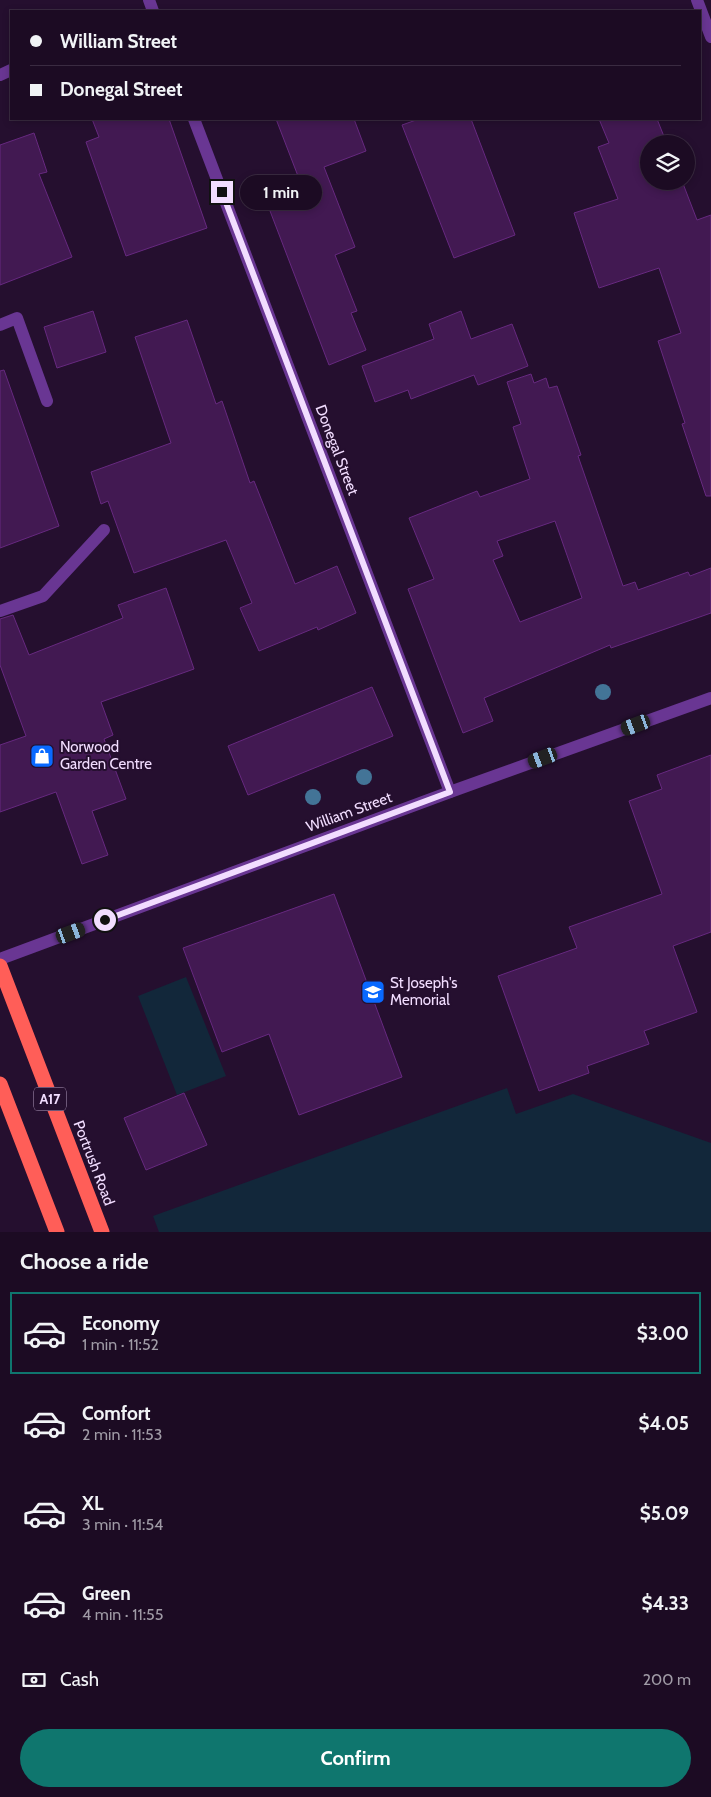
<!DOCTYPE html>
<html lang="en">
<head>
<meta charset="utf-8">
<style>
  :root { --surface:#1c0b23; --page:#25142b; --text:#f1f3f6; --muted:#a09ba6; --line:#3a2b41; --accent:#0f766e }
  body { margin:0; font-family:Cabin,sans-serif; background:var(--page); color:var(--text); height:100vh; display:flex; flex-direction:column; font-size:19px; white-space:nowrap }
  * { box-sizing:border-box; margin:0 }
  p { font-size:16px; color:var(--muted) }
  .icon { flex:none; width:28px; height:28px; fill:none; stroke:currentColor; stroke-width:2; stroke-linecap:round; stroke-linejoin:round }
  .map { position:relative; height:1232px; overflow:hidden }
  .side { display:flex; flex-direction:column; background:var(--surface); flex:1 }
  .side>* { flex:none }
  .banner { position:absolute; left:10px; top:10px; width:691px; height:110px; border-radius:0px; box-shadow:0 2px 8px #0003,0 0 0 1px var(--line); display:grid; align-content:center; height:110px; padding:0 20px; background:var(--surface) }
  .fabs { position:absolute; left:640px; top:135px; display:grid; gap:10px }
  .fabs a { display:grid; place-items:center; width:55px; height:55px; border-radius:50%; background:var(--surface); box-shadow:0 2px 8px #0003,0 0 0 1px var(--line); font-size:25px }
  .end { position:absolute; width:22px; height:22px; margin:-11px; border:6px solid #f2ddff; background:#111; box-shadow:0 0 0 2px #111 }
  .from { border-radius:50% }
  .bubble { position:absolute; height:35px; border-radius:18px; background:var(--surface); box-shadow:0 2px 8px #0003,0 0 0 1px var(--line); font-size:16px; font-weight:800; line-height:35px; text-align:center }
  .car { position:absolute; width:15px; height:30px; margin:-15px -8px; border-radius:6px; box-shadow:0 0 4px 1px #0007; background:linear-gradient(#222 24%,#8ab4d8 0 40%,#222 0 76%,#8ab4d8 0 86%,#222 0) }
  .banner b { display:flex; align-items:center; gap:18px; height:48px; font-size:19px }
  .banner b+b { border-top:1px solid var(--line) }
  .banner i { width:12px; height:12px; background:var(--text) }
  ul { padding:0; list-style:none }
  li { display:flex; align-items:center; gap:15px; height:82px; margin:0 10px 8px; padding:0 10px; border:2px solid transparent; border-radius:0px }
  li div { flex:1 }
  li b { display:block; font-size:19px }
  li em { font-style:normal; font-weight:800 }
  li.active { border-color:var(--accent) }
  li>.icon { width:45px; height:45px; stroke-width:1.5 }
  h2 { padding:0 20px; font-size:22px; line-height:60px }
  .pay { display:flex; align-items:center; gap:12px; height:55px; padding:0 20px; font-size:19px }
  .pay p { margin-inline-start:auto }
  .action { display:flex; gap:10px; margin-top:auto; padding:10px 20px }
  .action a { flex:1; height:58px; border-radius:30px; background:var(--accent); color:#fff; font-size:20px; font-weight:800; line-height:58px; text-align:center }
  .map>svg:first-child { display:block }
</style>
</head>
<body>
<div class="map">
<svg width="711" height="1232" viewBox="0 0 711 1232">
  <rect width="100%" height="100%" fill="#250f2f"/>
  <!-- green -->
  <g fill="#12273a">
    <polygon points="186,977 226,1076 177,1095 138,996"/>
    <polygon points="507,1088 516,1114 573,1094 711,1143 711,1232 159,1232 153,1216"/>
  </g>
  <!-- building -->
  <g fill="#421952" stroke="#672980" fill-rule="evenodd">
    <polygon points="92,119 169,119 207,228 126,256 86,142 99,137"/>
    <polygon points="276,119 354,119 366,151 324,167 355,247 335,255 357,311 351,313 366,350 329,365 262,190 298,176"/>
    <polygon points="419,119 471,119 515,235 454,258 402,125"/>
    <polygon points="599,119 657,119 667,144 649,144 649,181 682,181 697,220 711,215 711,496 706,496 682,424 685,423 658,341 681,333 659,268 599,288 574,213 618,199 598,147 609,143"/>
    <polygon points="34,133 47,172 39,174 72,257 0,285 0,145"/>
    <polygon points="93,311 106,352 57,368 44,327"/>
    <polygon points="461,311 471,339 512,324 528,366 478,385 474,375 411,399 408,390 375,402 362,366 434,339 429,324"/>
    <polygon points="187,320 216,404 222,401 250,483 254,481 295,584 337,566 356,613 318,630 317,627 259,651 240,608 252,603 226,540 134,573 108,501 101,504 91,472 171,443 135,337"/>
    <polygon points="4,370 59,526 0,548 0,371"/>
    <path d="M531,374L534,383L546,378L549,388L557,386L581,455L578,456L623,586L635,582L638,590L688,572L690,576L711,568V613L611,648L610,645L484,698L493,721L463,733L408,589L434,579L409,518L477,491L480,497L530,479L513,427L521,424L507,382ZM555,521L582,598L520,622L493,560L503,556L497,541Z"/>
    <polygon points="166,588 194,669 101,702 113,735 104,739 126,799 92,811 108,855 82,864 56,792 0,812 0,745 26,736 0,665 0,619 13,615 29,655 123,618 118,605"/>
    <polygon points="372,687 393,736 248,795 228,746"/>
    <polygon points="711,755 711,932 673,946 697,1012 644,1031 649,1044 587,1066 589,1073 539,1091 498,976 577,948 569,927 662,894 629,801 662,789 657,775"/>
    <polygon points="334,894 402,1077 299,1115 269,1034 222,1052 183,948"/>
    <polygon points="184,1093 207,1145 146,1170 124,1118"/>
  </g>
  <g fill="none" stroke-linecap="round" stroke-linejoin="round">
    <!-- minor -->
    <g stroke="#693693" stroke-width="12">
      <polyline points="149,0 153,11"/>
      <polyline points="697,0 711,37"/>
      <polyline points="0,75 11,70"/>
      <polyline points="194,119 450,792"/>
      <polyline points="0,325 17,318 47,401"/>
      <polyline points="0,611 43,596 104,530"/>
      <polyline points="0,959 450,792 711,698"/>
    </g>
    <!-- highway -->
    <g stroke="#ff5e58" stroke-width="15">
      <polyline points="0,966 102,1232"/>
      <polyline points="0,1084 57,1232"/>
    </g>
  </g>
  <!-- trees -->
  <g fill="#437497">
    <circle cx="603" cy="692" r="8"/>
    <circle cx="364" cy="777" r="8"/>
    <circle cx="313" cy="797" r="8"/>
  </g>
  <g fill="none" stroke-linecap="round" stroke-linejoin="round">
    <!-- route -->
    <polyline stroke="#f2ddff" stroke-width="6" points="105,920 450,792 222,192"/>
  </g>
  <!-- icons -->
  <defs>
    <g id="shop-square" transform="scale(1.25)"><rect x="-9" y="-9" width="18" height="18" rx="4" fill="#0969ff" stroke="#250f2f"/><path d="M-5-2.5h2.3a2.7 3.5 0 0 1 5.4 0H5L5.5 6h-11ZM-1.5-2.5h3a1.5 2.3 0 0 0-3 0Z" fill="#fff"/></g>
    <g id="school-square" transform="scale(1.25)"><rect x="-9" y="-9" width="18" height="18" rx="4" fill="#0969ff" stroke="#250f2f"/><path d="M0-5L7-2L0 1L-7-2ZM-4 1L0 2.5L4 1V4Q0 6-4 4Z" fill="#fff"/></g>
  </defs>
  <g fill-rule="evenodd">
    <use href="#shop-square" x="42" y="756"/>
    <use href="#school-square" x="373" y="992"/>
  </g>
  <g text-anchor="middle" dominant-baseline="central" stroke-width="4" stroke-linejoin="round" paint-order="stroke">
    <!-- shield labels -->
    <rect fill="#250f2f" stroke="#b49fc1" stroke-width="1" x="34" y="1087.5" width="32" height="23" rx="4"/>
    <g font-size="14" font-weight="bold" fill="#f2ddff">
      <text x="50" y="1099">A17</text>
    </g>
    <!-- street labels -->
    <g font-size="15" fill="#f2ddff" stroke="#250f2f">
      <text transform="translate(337 450) rotate(69)">Donegal Street</text>
      <text transform="translate(349 812) rotate(-20)">William Street</text>
      <text transform="translate(94 1163) rotate(69)">Portrush Road</text>
    </g>
    <!-- poi labels -->
    <g font-size="15" fill="#f2ddff" stroke="#250f2f" text-anchor="start">
      <text x="60" y="747">Norwood<tspan x="60" dy="17">Garden Centre</tspan></text>
      <text x="390" y="983">St Joseph's<tspan x="390" dy="17">Memorial</tspan></text>
    </g>
  </g>
</svg>
<div class="fabs">
<a><svg class="icon" aria-label="layers" viewBox="0 0 24 24"><path d="M12 4l9 5-9 5-9-5zM3 14l9 5 9-5"/></svg></a>
</div>
<i class="end from" style="left:105px;top:920px"></i>
<i class="end" style="left:222px;top:192px"></i>
<div class="bubble" style="left:240px;top:175px;width:82px">1 min</div>
<i class="car" style="left:636px;top:725px;rotate:250deg"></i>
<i class="car" style="left:543px;top:758px;rotate:250deg"></i>
<i class="car" style="left:71px;top:933px;rotate:70deg"></i>
<div class="banner">
<b><i class="from"></i>William Street</b>
<b><i></i>Donegal Street</b>
</div>
</div>
<section class="side">
<h2>Choose a ride</h2>
<ul>
<li class="active"><svg class="icon" aria-label="car" viewBox="0 0 24 24"><path d="M5 17H2v-5l4-1 3-4h7l3 4 3 1v5h-3M9 17h6M6 11h13"/><circle cx="7" cy="17" r="2"/><circle cx="17" cy="17" r="2"/></svg><div><b>Economy</b><p>1 min · 11:52</p></div><em>$3.00</em></li>
<li><svg class="icon" aria-label="car" viewBox="0 0 24 24"><path d="M5 17H2v-5l4-1 3-4h7l3 4 3 1v5h-3M9 17h6M6 11h13"/><circle cx="7" cy="17" r="2"/><circle cx="17" cy="17" r="2"/></svg><div><b>Comfort</b><p>2 min · 11:53</p></div><em>$4.05</em></li>
<li><svg class="icon" aria-label="car" viewBox="0 0 24 24"><path d="M5 17H2v-5l4-1 3-4h7l3 4 3 1v5h-3M9 17h6M6 11h13"/><circle cx="7" cy="17" r="2"/><circle cx="17" cy="17" r="2"/></svg><div><b>XL</b><p>3 min · 11:54</p></div><em>$5.09</em></li>
<li><svg class="icon" aria-label="car" viewBox="0 0 24 24"><path d="M5 17H2v-5l4-1 3-4h7l3 4 3 1v5h-3M9 17h6M6 11h13"/><circle cx="7" cy="17" r="2"/><circle cx="17" cy="17" r="2"/></svg><div><b>Green</b><p>4 min · 11:55</p></div><em>$4.33</em></li>
</ul>
<div class="pay"><svg class="icon" aria-label="cash" viewBox="0 0 24 24"><path d="M3 7h18v10H3z"/><circle cx="12" cy="12" r="2"/></svg>Cash<p>200 m</p></div>
<div class="action"><a>Confirm</a></div>
</section>
</body>
</html>
